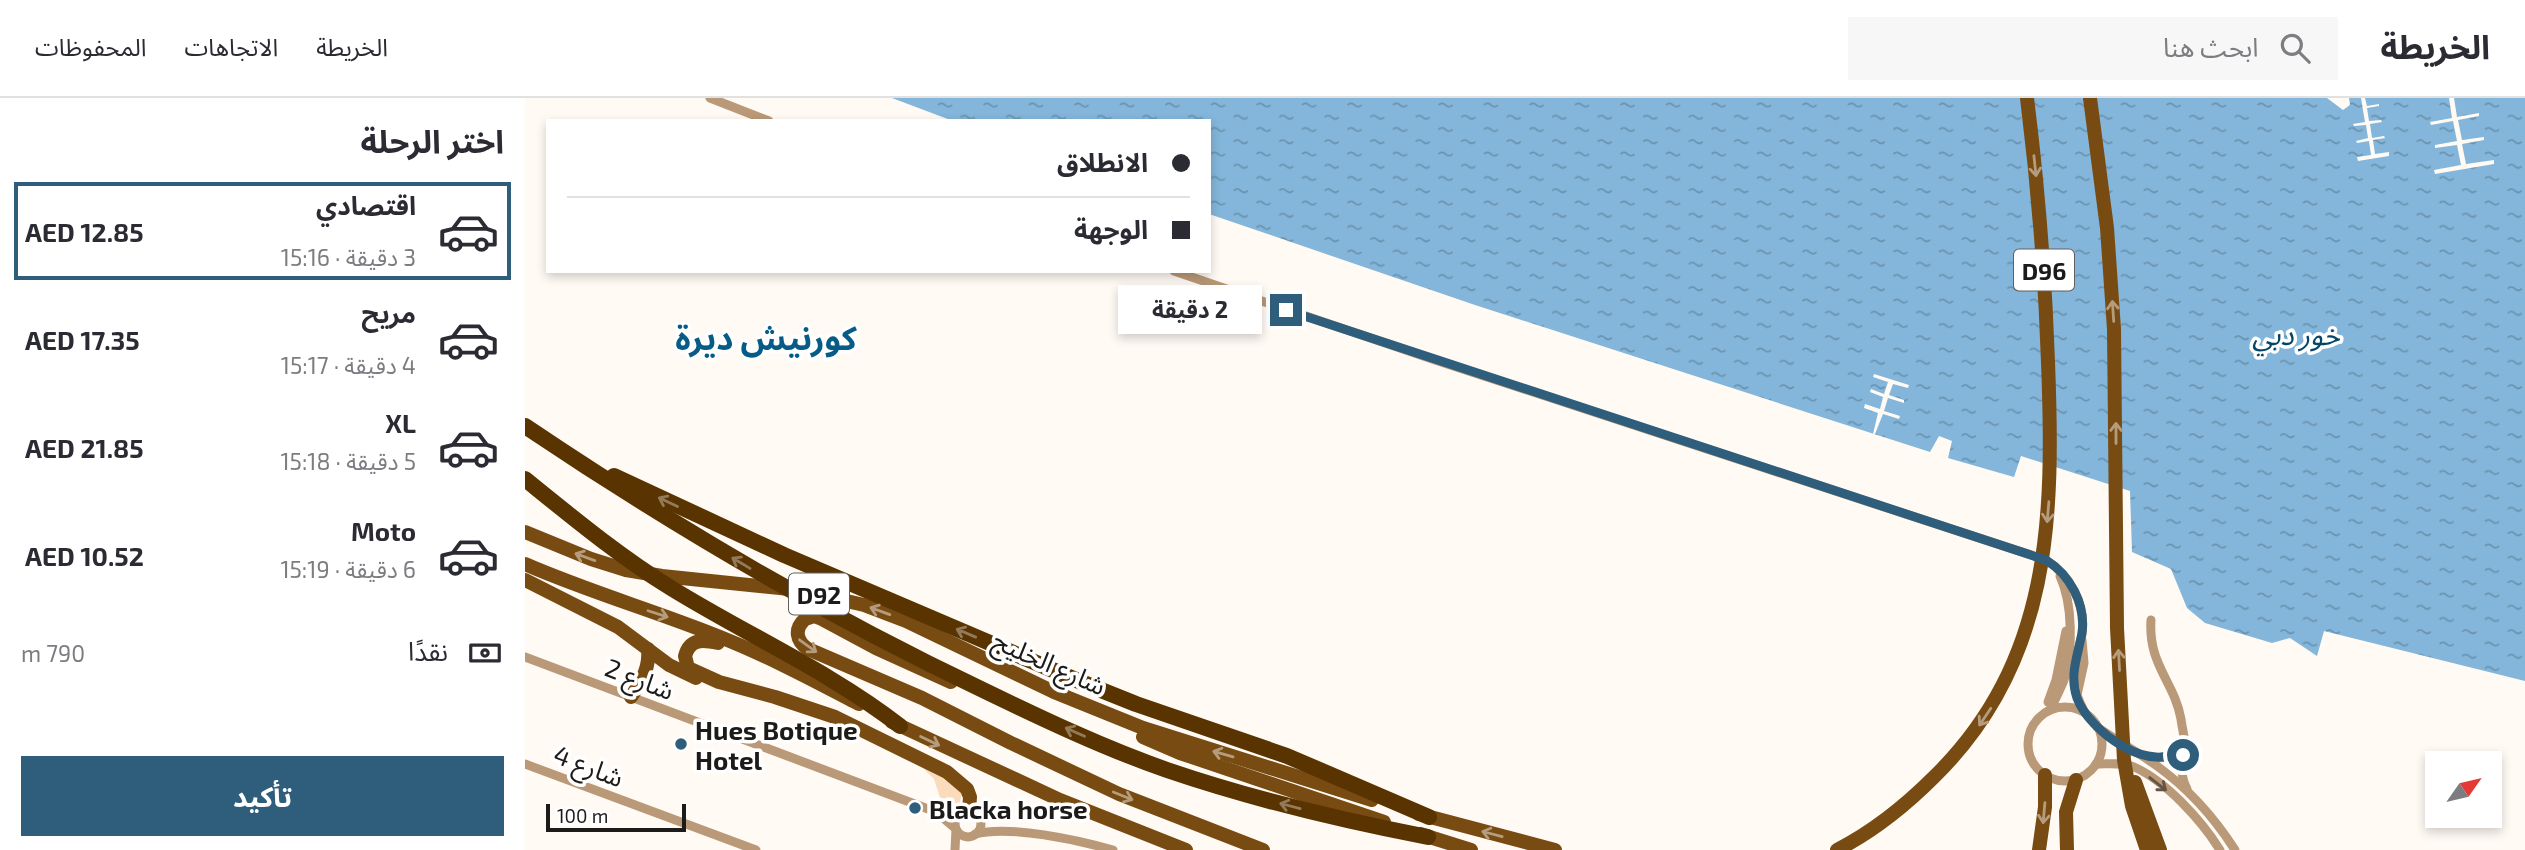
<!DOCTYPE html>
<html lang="ar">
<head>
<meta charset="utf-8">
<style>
  :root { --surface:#fff; --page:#f7f7f7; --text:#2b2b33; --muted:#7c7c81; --line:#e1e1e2; --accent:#2f5e7d }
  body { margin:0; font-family:"Exo 2","Noto Sans Arabic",sans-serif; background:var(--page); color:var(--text); direction:rtl; height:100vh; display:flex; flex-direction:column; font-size:26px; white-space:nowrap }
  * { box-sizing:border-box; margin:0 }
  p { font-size:23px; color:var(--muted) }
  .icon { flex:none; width:38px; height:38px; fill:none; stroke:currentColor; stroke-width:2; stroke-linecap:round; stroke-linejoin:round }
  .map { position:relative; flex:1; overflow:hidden; direction:ltr }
  .drawer { display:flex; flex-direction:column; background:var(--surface); width:525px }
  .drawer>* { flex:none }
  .hud { position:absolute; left:21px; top:21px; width:665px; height:154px; border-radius:0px; box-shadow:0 4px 10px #0003; direction:rtl; display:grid; align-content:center; height:154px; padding:0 21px; background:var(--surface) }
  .needle { width:46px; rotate:56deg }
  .tools { position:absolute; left:1900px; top:653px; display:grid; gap:14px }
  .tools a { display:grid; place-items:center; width:77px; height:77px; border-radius:0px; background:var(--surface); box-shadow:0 4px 10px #0003; font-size:35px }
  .scale { position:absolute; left:21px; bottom:18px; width:140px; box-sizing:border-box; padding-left:7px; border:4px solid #1d1b19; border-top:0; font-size:19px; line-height:24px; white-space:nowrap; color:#1d1b19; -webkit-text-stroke:5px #fff; paint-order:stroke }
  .end { position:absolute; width:32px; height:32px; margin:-16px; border:9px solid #2f5e7d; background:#fff; box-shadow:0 0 0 4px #fff }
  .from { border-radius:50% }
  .bubble { position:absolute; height:49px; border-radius:0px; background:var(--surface); box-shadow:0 4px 10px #0003; font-size:23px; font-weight:700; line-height:49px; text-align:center; direction:rtl }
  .hud b { display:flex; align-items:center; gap:24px; height:66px; font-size:26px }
  .hud b+b { border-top:2px solid var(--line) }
  .hud i { width:18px; height:18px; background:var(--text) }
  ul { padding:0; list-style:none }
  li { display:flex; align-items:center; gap:21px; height:98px; margin:0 14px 10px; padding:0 7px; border:4px solid transparent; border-radius:0px }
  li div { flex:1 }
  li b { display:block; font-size:26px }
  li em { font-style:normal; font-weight:700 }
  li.current { border-color:var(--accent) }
  li>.icon { width:63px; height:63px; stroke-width:1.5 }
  h2 { padding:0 21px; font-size:32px; line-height:84px }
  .pay { display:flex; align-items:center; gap:18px; height:77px; padding:0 21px; font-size:26px }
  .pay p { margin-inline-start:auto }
  .primary-button { display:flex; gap:14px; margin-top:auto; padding:14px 21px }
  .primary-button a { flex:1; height:80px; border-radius:0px; background:var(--accent); color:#fff; font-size:28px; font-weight:700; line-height:80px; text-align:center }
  header { display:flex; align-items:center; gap:42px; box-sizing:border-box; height:98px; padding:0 35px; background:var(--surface); border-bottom:2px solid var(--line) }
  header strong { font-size:33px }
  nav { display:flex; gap:38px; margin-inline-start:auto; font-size:24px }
  .search { width:490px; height:63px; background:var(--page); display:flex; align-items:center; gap:18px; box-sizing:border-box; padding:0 24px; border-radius:0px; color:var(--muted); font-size:26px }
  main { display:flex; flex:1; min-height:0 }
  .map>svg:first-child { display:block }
</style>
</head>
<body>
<header>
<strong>الخريطة</strong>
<div class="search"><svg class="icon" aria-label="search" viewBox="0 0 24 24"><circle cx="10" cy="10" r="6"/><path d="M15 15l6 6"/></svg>ابحث هنا</div>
<nav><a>الخريطة</a><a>الاتجاهات</a><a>المحفوظات</a></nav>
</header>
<main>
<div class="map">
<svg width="2000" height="752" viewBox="0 0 2000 752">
  <defs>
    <pattern id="water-ripples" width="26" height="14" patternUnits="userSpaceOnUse" patternTransform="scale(1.75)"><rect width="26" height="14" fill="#83b6da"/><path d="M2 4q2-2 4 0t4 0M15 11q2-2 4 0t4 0" fill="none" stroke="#6b93b0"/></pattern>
  </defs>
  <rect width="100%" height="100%" fill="#fffaf4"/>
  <!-- green -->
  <polygon fill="#fadbbb" points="400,668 429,682 437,695 435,704 428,710 417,706 409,681 399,671"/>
  <!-- water -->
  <polygon fill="url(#water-ripples)" points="367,0 1802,0 1818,12 1825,7 1824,0 2000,0 2000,583 1799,533 1792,558 1765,540 1747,545 1680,525 1662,510 1646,471 1607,454 1605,393 1496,358 1489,379 1423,360 1427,343 1414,338 1405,354 950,207 684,116 684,23 428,23"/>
  <!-- pier -->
  <g fill="#fffaf4">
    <polygon points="1836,0 1840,0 1842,8 1854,6 1854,8 1842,10 1844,23 1856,22 1857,24 1845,26 1847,40 1859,38 1860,40 1848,42 1850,56 1864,54 1864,58 1833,63 1832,59 1846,57 1844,43 1832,45 1831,43 1843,40 1841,27 1829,28 1828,26 1840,24"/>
    <polygon points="1924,0 1929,0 1932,19 1954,15 1954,18 1933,22 1937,42 1959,39 1959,42 1937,46 1941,66 1969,62 1969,66 1910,76 1909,72 1936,67 1932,47 1910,50 1910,47 1932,43 1928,23 1906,27 1905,24 1927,20"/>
    <polygon points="1349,276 1384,287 1383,290 1368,286 1364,297 1379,302 1379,305 1363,300 1359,313 1375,318 1374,321 1358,316 1350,336 1348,336 1353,315 1339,310 1340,306 1355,311 1358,299 1345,294 1346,291 1359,296 1363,284 1348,279"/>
  </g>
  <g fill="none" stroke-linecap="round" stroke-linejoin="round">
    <!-- street -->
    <g stroke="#ba9978" stroke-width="9">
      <polyline points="185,0 244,23"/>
      <path d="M649,173L910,262L1521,462C1545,477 1561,506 1557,536C1554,550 1549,564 1549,579C1549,592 1554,603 1560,615"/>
      <path d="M1626,522C1623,567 1649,583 1656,621C1657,630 1660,640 1660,648C1659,666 1653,673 1662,691"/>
      <polyline points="0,559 411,714 430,730"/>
      <polyline points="1552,597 1559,565 1557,542"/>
      <polyline points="1523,604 1531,582 1541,533"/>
      <circle cx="1540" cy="646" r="37"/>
      <path d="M1525,612C1530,602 1535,592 1539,582C1548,553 1548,506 1535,478"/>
      <path d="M1572,629C1592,643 1613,654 1632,668C1664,691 1689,719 1710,752"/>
      <path d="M1620,658C1635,662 1648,660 1660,649"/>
      <polyline points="0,666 231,752"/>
      <path d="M1571,666C1584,666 1596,664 1609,669C1641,683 1677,723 1695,752"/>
      <circle cx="443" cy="726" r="13"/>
      <path d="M450,736C485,727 553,742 588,752"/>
      <polyline points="430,752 431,731"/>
    </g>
    <!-- primary -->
    <g stroke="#784b12" stroke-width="14">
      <polyline points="1565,0 1582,130 1589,231 1592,530 1599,662 1607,708 1622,752"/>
      <polyline points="0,434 66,461 101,472 137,478 274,492 339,507 381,523 529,594 618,630 847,702"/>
      <path d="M0,466C64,494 131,513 195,539C243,558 288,582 334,606"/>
      <polyline points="0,482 93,529 144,567 171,580"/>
      <path d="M193,545C178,542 165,540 160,558L163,570L194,584L250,599L310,619L422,674L442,691L445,699L444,713"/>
      <path d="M426,584L351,550L297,521L289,518L280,521C269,531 271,543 283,551L397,600L486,645L594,696L738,752"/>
      <path d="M106,599C116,583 125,571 123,551"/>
      <polyline points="367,624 535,702 661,752"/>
      <polyline points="618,639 655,655 859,724"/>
      <polyline points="1610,684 1635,752"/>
      <polyline points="894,716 1030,752"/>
      <polyline points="895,736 946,752"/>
      <path d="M1312,752C1349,733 1380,708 1409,679C1527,564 1529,418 1523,264C1520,176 1513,88 1502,0"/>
      <polyline points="1514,752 1520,709 1520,677"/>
      <polyline points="1542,752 1541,714 1551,682"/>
    </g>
    <!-- highway -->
    <g stroke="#593400" stroke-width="16">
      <path d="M0,328C147,427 298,516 458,592C518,621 579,650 642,672C727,701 815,722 903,739"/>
      <polyline points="89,378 259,457 556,584 611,606 762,658 904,719"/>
      <path d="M0,381C47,419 94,458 146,490C222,537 304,573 375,628"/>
    </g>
  </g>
  <!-- one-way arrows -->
  <defs><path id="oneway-shaft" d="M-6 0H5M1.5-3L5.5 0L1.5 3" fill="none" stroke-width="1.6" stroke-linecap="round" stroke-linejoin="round" transform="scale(1.75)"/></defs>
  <g stroke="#b59c7d">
    <use href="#oneway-shaft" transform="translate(1510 68) rotate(84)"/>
    <use href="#oneway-shaft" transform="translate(1588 213) rotate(-94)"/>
    <use href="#oneway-shaft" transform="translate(1591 335) rotate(-90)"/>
    <use href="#oneway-shaft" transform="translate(1523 414) rotate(95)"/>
    <use href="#oneway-shaft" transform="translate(60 459) rotate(-160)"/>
    <use href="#oneway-shaft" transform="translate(355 513) rotate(-160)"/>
    <use href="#oneway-shaft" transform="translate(133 516) rotate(18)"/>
    <use href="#oneway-shaft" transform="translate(283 548) rotate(36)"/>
    <use href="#oneway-shaft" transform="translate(1594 562) rotate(-93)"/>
    <use href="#oneway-shaft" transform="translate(1460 619) rotate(124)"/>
    <use href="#oneway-shaft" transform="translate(405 643) rotate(26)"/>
    <use href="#oneway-shaft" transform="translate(698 656) rotate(-164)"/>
    <use href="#oneway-shaft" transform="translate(598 698) rotate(22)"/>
    <use href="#oneway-shaft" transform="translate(1519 715) rotate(95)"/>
    <use href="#oneway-shaft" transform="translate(967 736) rotate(-165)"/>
  </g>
  <g stroke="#937b59">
    <use href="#oneway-shaft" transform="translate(143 404) rotate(-155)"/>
    <use href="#oneway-shaft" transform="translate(216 465) rotate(-149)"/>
    <use href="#oneway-shaft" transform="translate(441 535) rotate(-157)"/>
    <use href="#oneway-shaft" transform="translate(550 634) rotate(-156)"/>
    <use href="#oneway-shaft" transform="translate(765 708) rotate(-165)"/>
  </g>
  <use stroke="#645444" href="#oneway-shaft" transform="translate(1633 686) rotate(38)"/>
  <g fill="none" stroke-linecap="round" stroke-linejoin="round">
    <!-- route -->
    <path stroke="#2f5e7d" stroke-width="9" d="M761,212L1521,462C1545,477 1561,506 1557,535C1553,557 1544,577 1552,600C1564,633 1627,680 1660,649L1658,657"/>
  </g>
  <!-- markers -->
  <g fill="#2f5e7d" stroke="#fff" stroke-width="2.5">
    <circle cx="156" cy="646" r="7"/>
    <circle cx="390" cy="710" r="7"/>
  </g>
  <g text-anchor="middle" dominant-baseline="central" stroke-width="7" stroke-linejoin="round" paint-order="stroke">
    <!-- shield labels -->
    <g fill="#fff" stroke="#615f5e" stroke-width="2">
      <rect x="1489" y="151.5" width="60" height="41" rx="5"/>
      <rect x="264" y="475.5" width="60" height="41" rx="5"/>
    </g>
    <g font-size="24" font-weight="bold" fill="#1d1b19">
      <text x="1519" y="172">D96</text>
      <text x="294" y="496">D92</text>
    </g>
    <!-- street labels -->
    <g font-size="26" fill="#1d1b19" stroke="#fff">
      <text transform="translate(525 564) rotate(24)">شارع الخليج</text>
      <text transform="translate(115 580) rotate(21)">شارع 2</text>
      <text transform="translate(64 667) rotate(21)">شارع 4</text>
    </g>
    <!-- poi labels -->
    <g font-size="26" font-weight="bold" fill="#1d1b19" stroke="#fff" text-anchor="start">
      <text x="170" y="631">Hues Botique<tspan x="170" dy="30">Hotel</tspan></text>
      <text x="404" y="710">Blacka horse</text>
    </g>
    <!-- water labels -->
    <g font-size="28" font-style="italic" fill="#034668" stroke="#fff">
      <text x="1771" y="236">خور دبي</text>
    </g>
    <!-- district labels -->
    <g font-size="33" font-weight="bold" fill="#075c87" stroke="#fff">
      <text x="241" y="239">كورنيش ديرة</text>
    </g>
  </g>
</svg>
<div class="tools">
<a><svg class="needle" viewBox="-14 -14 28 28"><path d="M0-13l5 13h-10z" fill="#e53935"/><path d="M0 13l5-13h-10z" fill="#7c7c81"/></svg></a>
</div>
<div class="scale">100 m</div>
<i class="end from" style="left:1658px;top:657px"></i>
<i class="end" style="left:761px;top:212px"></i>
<div class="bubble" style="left:593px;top:187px;width:144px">2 دقيقة</div>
<div class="hud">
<b><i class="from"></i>الانطلاق</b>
<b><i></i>الوجهة</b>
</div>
</div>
<section class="drawer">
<h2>اختر الرحلة</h2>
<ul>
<li class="current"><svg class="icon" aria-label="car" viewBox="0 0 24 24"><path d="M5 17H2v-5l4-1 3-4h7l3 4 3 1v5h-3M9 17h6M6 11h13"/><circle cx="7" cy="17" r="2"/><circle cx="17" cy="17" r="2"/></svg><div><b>اقتصادي</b><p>3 دقيقة · 15:16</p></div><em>AED 12.85</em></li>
<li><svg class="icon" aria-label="car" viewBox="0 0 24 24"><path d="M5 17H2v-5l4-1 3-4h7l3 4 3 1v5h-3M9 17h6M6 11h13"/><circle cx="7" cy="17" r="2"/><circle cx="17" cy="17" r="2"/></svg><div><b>مريح</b><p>4 دقيقة · 15:17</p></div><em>AED 17.35</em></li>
<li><svg class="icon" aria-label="car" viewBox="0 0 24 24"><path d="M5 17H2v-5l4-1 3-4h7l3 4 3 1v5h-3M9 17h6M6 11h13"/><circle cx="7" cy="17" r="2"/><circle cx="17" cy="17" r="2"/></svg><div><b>XL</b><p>5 دقيقة · 15:18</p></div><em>AED 21.85</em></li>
<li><svg class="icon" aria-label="car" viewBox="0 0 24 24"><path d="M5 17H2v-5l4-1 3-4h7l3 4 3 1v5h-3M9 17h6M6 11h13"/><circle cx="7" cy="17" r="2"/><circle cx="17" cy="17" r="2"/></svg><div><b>Moto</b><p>6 دقيقة · 15:19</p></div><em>AED 10.52</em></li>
</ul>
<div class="pay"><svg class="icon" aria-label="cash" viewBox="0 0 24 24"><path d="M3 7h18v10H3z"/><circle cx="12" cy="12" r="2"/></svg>نقدًا<p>790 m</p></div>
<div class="primary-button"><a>تأكيد</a></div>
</section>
</main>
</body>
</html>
